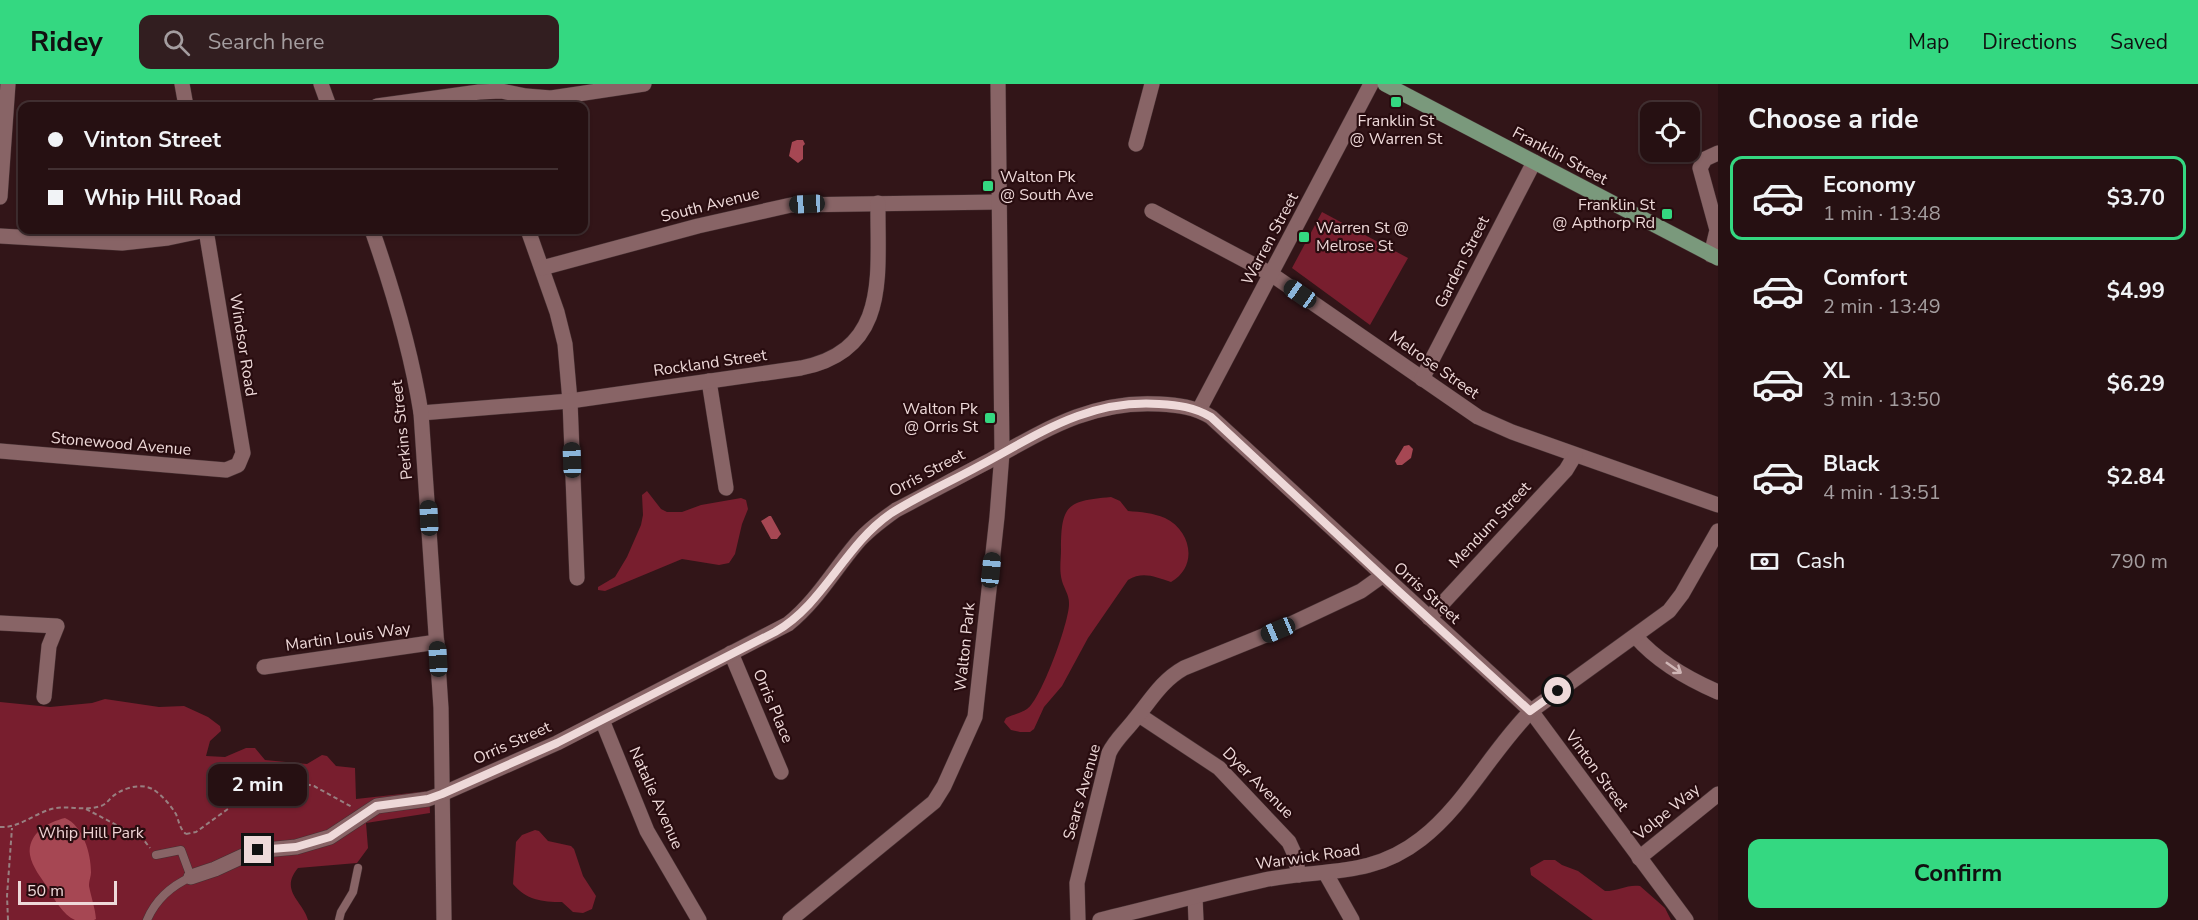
<!DOCTYPE html>
<html lang="en">
<head>
<meta charset="utf-8">
<style>
  :root { --surface:#261012; --page:#321e20; --text:#f1f3f6; --muted:#a49d9f; --line:#423032; --accent:#34d881 }
  body { margin:0; font-family:"Nunito Sans",sans-serif; background:var(--page); color:var(--text); height:100vh; display:flex; flex-direction:column; font-size:22px; white-space:nowrap }
  * { box-sizing:border-box; margin:0 }
  p { font-size:20px; color:var(--muted) }
  .icon { flex:none; width:33px; height:33px; fill:none; stroke:currentColor; stroke-width:2; stroke-linecap:round; stroke-linejoin:round }
  .map { position:relative; flex:1; overflow:hidden }
  .sheet { display:flex; flex-direction:column; background:var(--surface); width:480px }
  .sheet>* { flex:none }
  .guide { position:absolute; left:18px; top:18px; width:570px; height:132px; border-radius:12px; box-shadow:0 2px 4px #0004,0 0 0 2px var(--line); display:grid; align-content:center; height:132px; padding:0 30px; background:var(--surface) }
  .buttons { position:absolute; left:1640px; top:18px; display:grid; gap:12px }
  .buttons a { display:grid; place-items:center; width:60px; height:60px; border-radius:12px; background:var(--surface); box-shadow:0 2px 4px #0004,0 0 0 2px var(--line); font-size:30px }
  .scale { position:absolute; left:18px; bottom:15px; width:99px; box-sizing:border-box; padding-left:6px; border:3px solid #eed9d9; border-top:0; font-size:16px; line-height:21px; white-space:nowrap; color:#eed9d9; -webkit-text-stroke:4px #280c0f; paint-order:stroke }
  .end { position:absolute; width:27px; height:27px; margin:-14px; border:8px solid #eed9d9; background:#111; box-shadow:0 0 0 3px #111 }
  .from { border-radius:50% }
  .bubble { position:absolute; height:42px; border-radius:12px; background:var(--surface); box-shadow:0 2px 4px #0004,0 0 0 2px var(--line); font-size:20px; font-weight:700; line-height:42px; text-align:center }
  .car { position:absolute; width:18px; height:36px; margin:-18px -9px; border-radius:8px; box-shadow:0 0 4px 2px #0007; background:linear-gradient(#222 24%,#8ab4d8 0 40%,#222 0 76%,#8ab4d8 0 86%,#222 0) }
  .guide b { display:flex; align-items:center; gap:21px; height:57px; font-size:22px }
  .guide b+b { border-top:2px solid var(--line) }
  .guide i { width:15px; height:15px; background:var(--text) }
  ul { padding:0; list-style:none }
  li { display:flex; align-items:center; gap:18px; height:84px; margin:0 12px 9px; padding:0 18px; border:3px solid transparent; border-radius:12px }
  li div { flex:1 }
  li b { display:block; font-size:22px }
  li em { font-style:normal; font-weight:700 }
  li.selected { border-color:var(--accent) }
  li>.icon { width:54px; height:54px; stroke-width:1.5 }
  h2 { padding:0 30px; font-size:27px; line-height:72px }
  .pay { display:flex; align-items:center; gap:15px; height:66px; padding:0 30px; font-size:22px }
  .pay p { margin-inline-start:auto }
  .primary-button { display:flex; gap:12px; margin-top:auto; padding:12px 30px }
  .primary-button a { flex:1; height:69px; border-radius:12px; background:var(--accent); color:#111; font-size:24px; font-weight:700; line-height:69px; text-align:center }
  header { display:flex; align-items:center; gap:36px; box-sizing:border-box; height:84px; padding:0 30px; background:var(--accent); color:#111 }
  header strong { font-size:28px }
  nav { display:flex; gap:33px; margin-inline-start:auto; font-size:21px }
  .search { width:420px; height:54px; background:var(--page); display:flex; align-items:center; gap:15px; box-sizing:border-box; padding:0 21px; border-radius:12px; color:var(--muted); font-size:22px }
  main { display:flex; flex:1; min-height:0 }
  .map>svg:first-child { display:block }
</style>
</head>
<body>
<header>
<strong>Ridey</strong>
<div class="search"><svg class="icon" aria-label="search" viewBox="0 0 24 24"><circle cx="10" cy="10" r="6"/><path d="M15 15l6 6"/></svg>Search here</div>
<nav><a>Map</a><a>Directions</a><a>Saved</a></nav>
</header>
<main>
<div class="map">
<svg width="1718" height="836" viewBox="0 0 1718 836">
  <rect width="100%" height="100%" fill="#321518"/>
  <!-- green -->
  <g fill="#781e2e">
    <polygon points="1322,128 1408,174 1370,241 1292,184"/>
    <polygon points="647,407 661,425 667,428 682,428 701,421 741,414 746,416 748,425 742,440 735,470 729,479 719,481 682,475 605,507 598,506 598,503 615,493 627,473 641,441 643,431 642,411"/>
    <path d="M1111,413L1120,417L1128,427C1141,428 1153,429 1165,434C1192,447 1198,483 1171,498C1155,493 1143,487 1128,496L1088,554L1062,602L1044,623L1034,645L1030,648H1020L1011,646L1004,638L1006,634C1012,631 1021,629 1027,625C1041,616 1070,536 1069,519C1069,511 1064,504 1062,497C1059,486 1061,476 1061,465C1061,420 1068,417 1111,413Z"/>
    <path d="M105,615L159,623L184,622L208,633L220,642L221,647L210,657L206,672L225,673L246,664H255L265,676L307,680L322,671L327,672L336,682L355,684L356,715L429,707L430,729L366,739L368,764L357,779L298,784C279,807 303,817 308,836H0V618L50,623L92,619Z"/>
    <path d="M535,746L539,747L548,757L571,762L574,765L583,792L596,812L592,825L583,829L573,828L562,818C542,818 526,816 513,800L516,758L522,751Z"/>
    <path d="M1544,776H1555L1562,781L1578,787L1605,807C1618,807 1628,800 1640,802L1665,824L1671,836H1593L1531,791L1530,784Z"/>
  </g>
  <!-- water -->
  <g fill="#a64753">
    <polygon points="797,56 803,56 805,60 803,62 803,75 798,79 789,72 792,58"/>
    <polygon points="1409,361 1413,365 1411,374 1402,381 1397,381 1395,377 1404,362"/>
    <polygon points="769,432 771,432 781,450 777,455 771,455 761,437"/>
    <path d="M65,734C83,742 91,769 91,788C91,793 89,796 89,802C91,813 95,823 96,835L94,836C88,836 80,836 75,836C63,831 54,815 48,804C42,795 32,783 30,771C27,750 48,738 65,734Z"/>
  </g>
  <g fill="none" stroke-linecap="round" stroke-linejoin="round">
    <!-- lane casing -->
    <g stroke="#473133" stroke-width="9">
      <g id="lane">
        <path d="M147,836C156,815 171,802 191,793L181,766L156,771"/>
        <polyline points="339,836 341,828 353,808 358,784"/>
      </g>
    </g>
    <!-- street casing -->
    <g stroke="#473133" stroke-width="16">
      <g id="street">
        <polyline points="182,0 186,22"/>
        <polyline points="377,22 479,8 501,7 526,12 551,14 644,0"/>
        <polyline points="1136,60 1152,0"/>
        <polyline points="0,113 8,0"/>
        <polyline points="1152,127 1271,190 1478,333 1512,348 1718,421"/>
        <polyline points="528,146 557,228 565,260 570,317 577,494"/>
        <polyline points="0,152 122,159 168,154 206,146"/>
        <polyline points="1711,171 1717,146 1700,84 1705,75 1718,69"/>
        <polyline points="542,184 698,142 791,121 998,118"/>
        <polyline points="1422,295 1534,78"/>
        <polyline points="709,297 726,404"/>
        <polyline points="1199,326 1371,0"/>
        <path d="M421,329L570,317L801,284C891,266 877,190 878,119"/>
        <polyline points="0,367 226,386 238,381 243,369 206,146"/>
        <polyline points="1429,534 1566,386 1575,371"/>
        <polyline points="0,539 57,542 49,562 44,613"/>
        <path d="M1636,553C1658,578 1688,595 1718,608"/>
        <polyline points="731,569 781,688"/>
        <polyline points="264,583 437,558"/>
        <polyline points="1139,631 1219,684 1289,758 1294,769 1299,791"/>
        <polyline points="602,636 647,747 699,836"/>
        <polyline points="1639,774 1718,710"/>
        <polyline points="1326,790 1352,836"/>
        <path d="M191,793L215,785L254,767L296,763L330,753L377,722L428,715L442,710L557,659L788,540C816,518 834,486 857,459C868,446 882,436 896,426C927,410 958,393 989,377C1045,346 1092,316 1159,320C1178,321 1195,323 1211,333L1531,627"/>
        <polyline points="1195,813 1196,836"/>
        <polyline points="790,836 934,718 944,702 975,633 997,433 1002,369 998,0"/>
        <path d="M1078,836L1077,799L1109,669C1115,656 1126,647 1135,635C1151,616 1161,597 1184,584L1278,546L1361,507L1382,492"/>
      </g>
    </g>
    <!-- secondary casing -->
    <g stroke="#473133" stroke-width="16">
      <g id="secondary">
        <polyline points="321,0 329,22"/>
        <path d="M372,146C393,206 411,266 421,329L441,624L444,836"/>
        <polyline points="1531,627 1686,836"/>
        <path d="M1100,836C1155,823 1209,808 1264,796C1322,784 1370,795 1421,755C1465,721 1491,667 1531,627L1669,527L1682,510L1718,447"/>
      </g>
    </g>
    <!-- primary casing -->
    <g stroke="#473133" stroke-width="16">
      <polyline id="primary" points="1385,0 1718,174"/>
    </g>
    <!-- path -->
    <g stroke="#987f80" stroke-width="2" stroke-dasharray="4.5 3" stroke-linecap="butt">
      <polyline points="86,725 143,755 150,764"/>
      <path d="M0,743C21,744 35,728 56,724C71,722 86,727 101,722C106,720 108,717 112,713C122,704 142,698 154,706C163,712 171,722 176,730C179,738 180,745 186,750"/>
      <polyline points="186,750 196,748 246,712 292,697 314,702 352,723"/>
      <polyline points="8,836 7,812 12,744"/>
    </g>
    <!-- lane -->
    <use href="#lane" stroke="#886466" stroke-width="8"/>
    <!-- street -->
    <use href="#street" stroke="#886466" stroke-width="15"/>
    <!-- secondary -->
    <use href="#secondary" stroke="#886466" stroke-width="15"/>
    <!-- primary -->
    <use href="#primary" stroke="#7a997c" stroke-width="15"/>
  </g>
  <!-- one-way arrows -->
  <defs><path id="oneway-shaft" d="M-6 0H5M1.5-3L5.5 0L1.5 3" fill="none" stroke-width="1.6" stroke-linecap="round" stroke-linejoin="round" transform="scale(1.5)"/></defs>
  <use stroke="#cfb6b6" href="#oneway-shaft" transform="translate(1674 584) rotate(35)"/>
  <g fill="none" stroke-linecap="round" stroke-linejoin="round">
    <!-- route -->
    <path stroke="#eed9d9" stroke-width="8" d="M258,766L296,763L330,753L376,722L428,715L442,710L557,659L775,548C824,520 844,462 890,430C918,412 950,398 979,382C1039,350 1088,315 1159,320C1178,321 1194,323 1211,333L1382,492L1530,627L1558,607"/>
  </g>
  <!-- markers -->
  <g fill="#34d881" stroke="#280c0f" stroke-width="2">
    <rect x="1390" y="12" width="12" height="12" rx="3"/>
    <rect x="982" y="96" width="12" height="12" rx="3"/>
    <rect x="1661" y="124" width="12" height="12" rx="3"/>
    <rect x="1298" y="147" width="12" height="12" rx="3"/>
    <rect x="984" y="328" width="12" height="12" rx="3"/>
  </g>
  <g text-anchor="middle" dominant-baseline="central" stroke-width="4.5" stroke-linejoin="round" paint-order="stroke">
    <!-- poi labels -->
    <g font-size="16" fill="#eed9d9" stroke="#280c0f" text-anchor="start">
      <text x="1396" y="37" text-anchor="middle">Franklin St<tspan x="1396" dy="18">@ Warren St</tspan></text>
      <text x="1000" y="93">Walton Pk<tspan x="1000" dy="18">@ South Ave</tspan></text>
      <text x="1655" y="121" text-anchor="end">Franklin St<tspan x="1655" dy="18">@ Apthorp Rd</tspan></text>
      <text x="1316" y="144">Warren St @<tspan x="1316" dy="18">Melrose St</tspan></text>
      <text x="978" y="325" text-anchor="end">Walton Pk<tspan x="978" dy="18">@ Orris St</tspan></text>
    </g>
    <!-- street labels -->
    <g font-size="16" fill="#eed9d9" stroke="#280c0f">
      <text transform="translate(1560 72) rotate(28)">Franklin Street</text>
      <text transform="translate(710 121) rotate(-14)">South Avenue</text>
      <text transform="translate(1270 155) rotate(-62)">Warren Street</text>
      <text transform="translate(1462 178) rotate(-63)">Garden Street</text>
      <text transform="translate(243 261) rotate(81)">Windsor Road</text>
      <text transform="translate(710 279) rotate(-8)">Rockland Street</text>
      <text transform="translate(1434 281) rotate(35)">Melrose Street</text>
      <text transform="translate(402 346) rotate(-96)">Perkins Street</text>
      <text transform="translate(121 360) rotate(5)">Stonewood Avenue</text>
      <text transform="translate(927 389) rotate(-28)">Orris Street</text>
      <text transform="translate(1490 441) rotate(-47)">Mendum Street</text>
      <text transform="translate(1427 509) rotate(42)">Orris Street</text>
      <text transform="translate(348 553) rotate(-8)">Martin Louis Way</text>
      <text transform="translate(965 563) rotate(-84)">Walton Park</text>
      <text transform="translate(773 622) rotate(67)">Orris Place</text>
      <text transform="translate(512 659) rotate(-24)">Orris Street</text>
      <text transform="translate(1597 687) rotate(54)">Vinton Street</text>
      <text transform="translate(1258 699) rotate(45)">Dyer Avenue</text>
      <text transform="translate(1082 708) rotate(-74)">Sears Avenue</text>
      <text transform="translate(656 714) rotate(66)">Natalie Avenue</text>
      <text transform="translate(1667 728) rotate(-39)">Volpe Way</text>
      <text transform="translate(1308 773) rotate(-8)">Warwick Road</text>
    </g>
    <!-- park labels -->
    <g font-size="16" fill="#eed2d3" stroke="#280c0f">
      <text x="91" y="749">Whip Hill Park</text>
    </g>
  </g>
</svg>
<div class="buttons">
<a><svg class="icon" aria-label="locate" viewBox="0 0 24 24"><circle cx="12" cy="12" r="6"/><path d="M12 2v4M12 18v4M2 12h4M18 12h4"/></svg></a>
</div>
<div class="scale">50 m</div>
<i class="end from" style="left:1558px;top:607px"></i>
<i class="end" style="left:258px;top:766px"></i>
<div class="bubble" style="left:208px;top:680px;width:99px">2 min</div>
<i class="car" style="left:807px;top:120px;rotate:267deg"></i>
<i class="car" style="left:1300px;top:210px;rotate:305deg"></i>
<i class="car" style="left:572px;top:376px;rotate:358deg"></i>
<i class="car" style="left:429px;top:434px;rotate:357deg"></i>
<i class="car" style="left:991px;top:486px;rotate:6deg"></i>
<i class="car" style="left:1278px;top:546px;rotate:247deg"></i>
<i class="car" style="left:438px;top:575px;rotate:357deg"></i>
<div class="guide">
<b><i class="from"></i>Vinton Street</b>
<b><i></i>Whip Hill Road</b>
</div>
</div>
<section class="sheet">
<h2>Choose a ride</h2>
<ul>
<li class="selected"><svg class="icon" aria-label="car" viewBox="0 0 24 24"><path d="M5 17H2v-5l4-1 3-4h7l3 4 3 1v5h-3M9 17h6M6 11h13"/><circle cx="7" cy="17" r="2"/><circle cx="17" cy="17" r="2"/></svg><div><b>Economy</b><p>1 min · 13:48</p></div><em>$3.70</em></li>
<li><svg class="icon" aria-label="car" viewBox="0 0 24 24"><path d="M5 17H2v-5l4-1 3-4h7l3 4 3 1v5h-3M9 17h6M6 11h13"/><circle cx="7" cy="17" r="2"/><circle cx="17" cy="17" r="2"/></svg><div><b>Comfort</b><p>2 min · 13:49</p></div><em>$4.99</em></li>
<li><svg class="icon" aria-label="car" viewBox="0 0 24 24"><path d="M5 17H2v-5l4-1 3-4h7l3 4 3 1v5h-3M9 17h6M6 11h13"/><circle cx="7" cy="17" r="2"/><circle cx="17" cy="17" r="2"/></svg><div><b>XL</b><p>3 min · 13:50</p></div><em>$6.29</em></li>
<li><svg class="icon" aria-label="car" viewBox="0 0 24 24"><path d="M5 17H2v-5l4-1 3-4h7l3 4 3 1v5h-3M9 17h6M6 11h13"/><circle cx="7" cy="17" r="2"/><circle cx="17" cy="17" r="2"/></svg><div><b>Black</b><p>4 min · 13:51</p></div><em>$2.84</em></li>
</ul>
<div class="pay"><svg class="icon" aria-label="cash" viewBox="0 0 24 24"><path d="M3 7h18v10H3z"/><circle cx="12" cy="12" r="2"/></svg>Cash<p>790 m</p></div>
<div class="primary-button"><a>Confirm</a></div>
</section>
</main>
</body>
</html>
